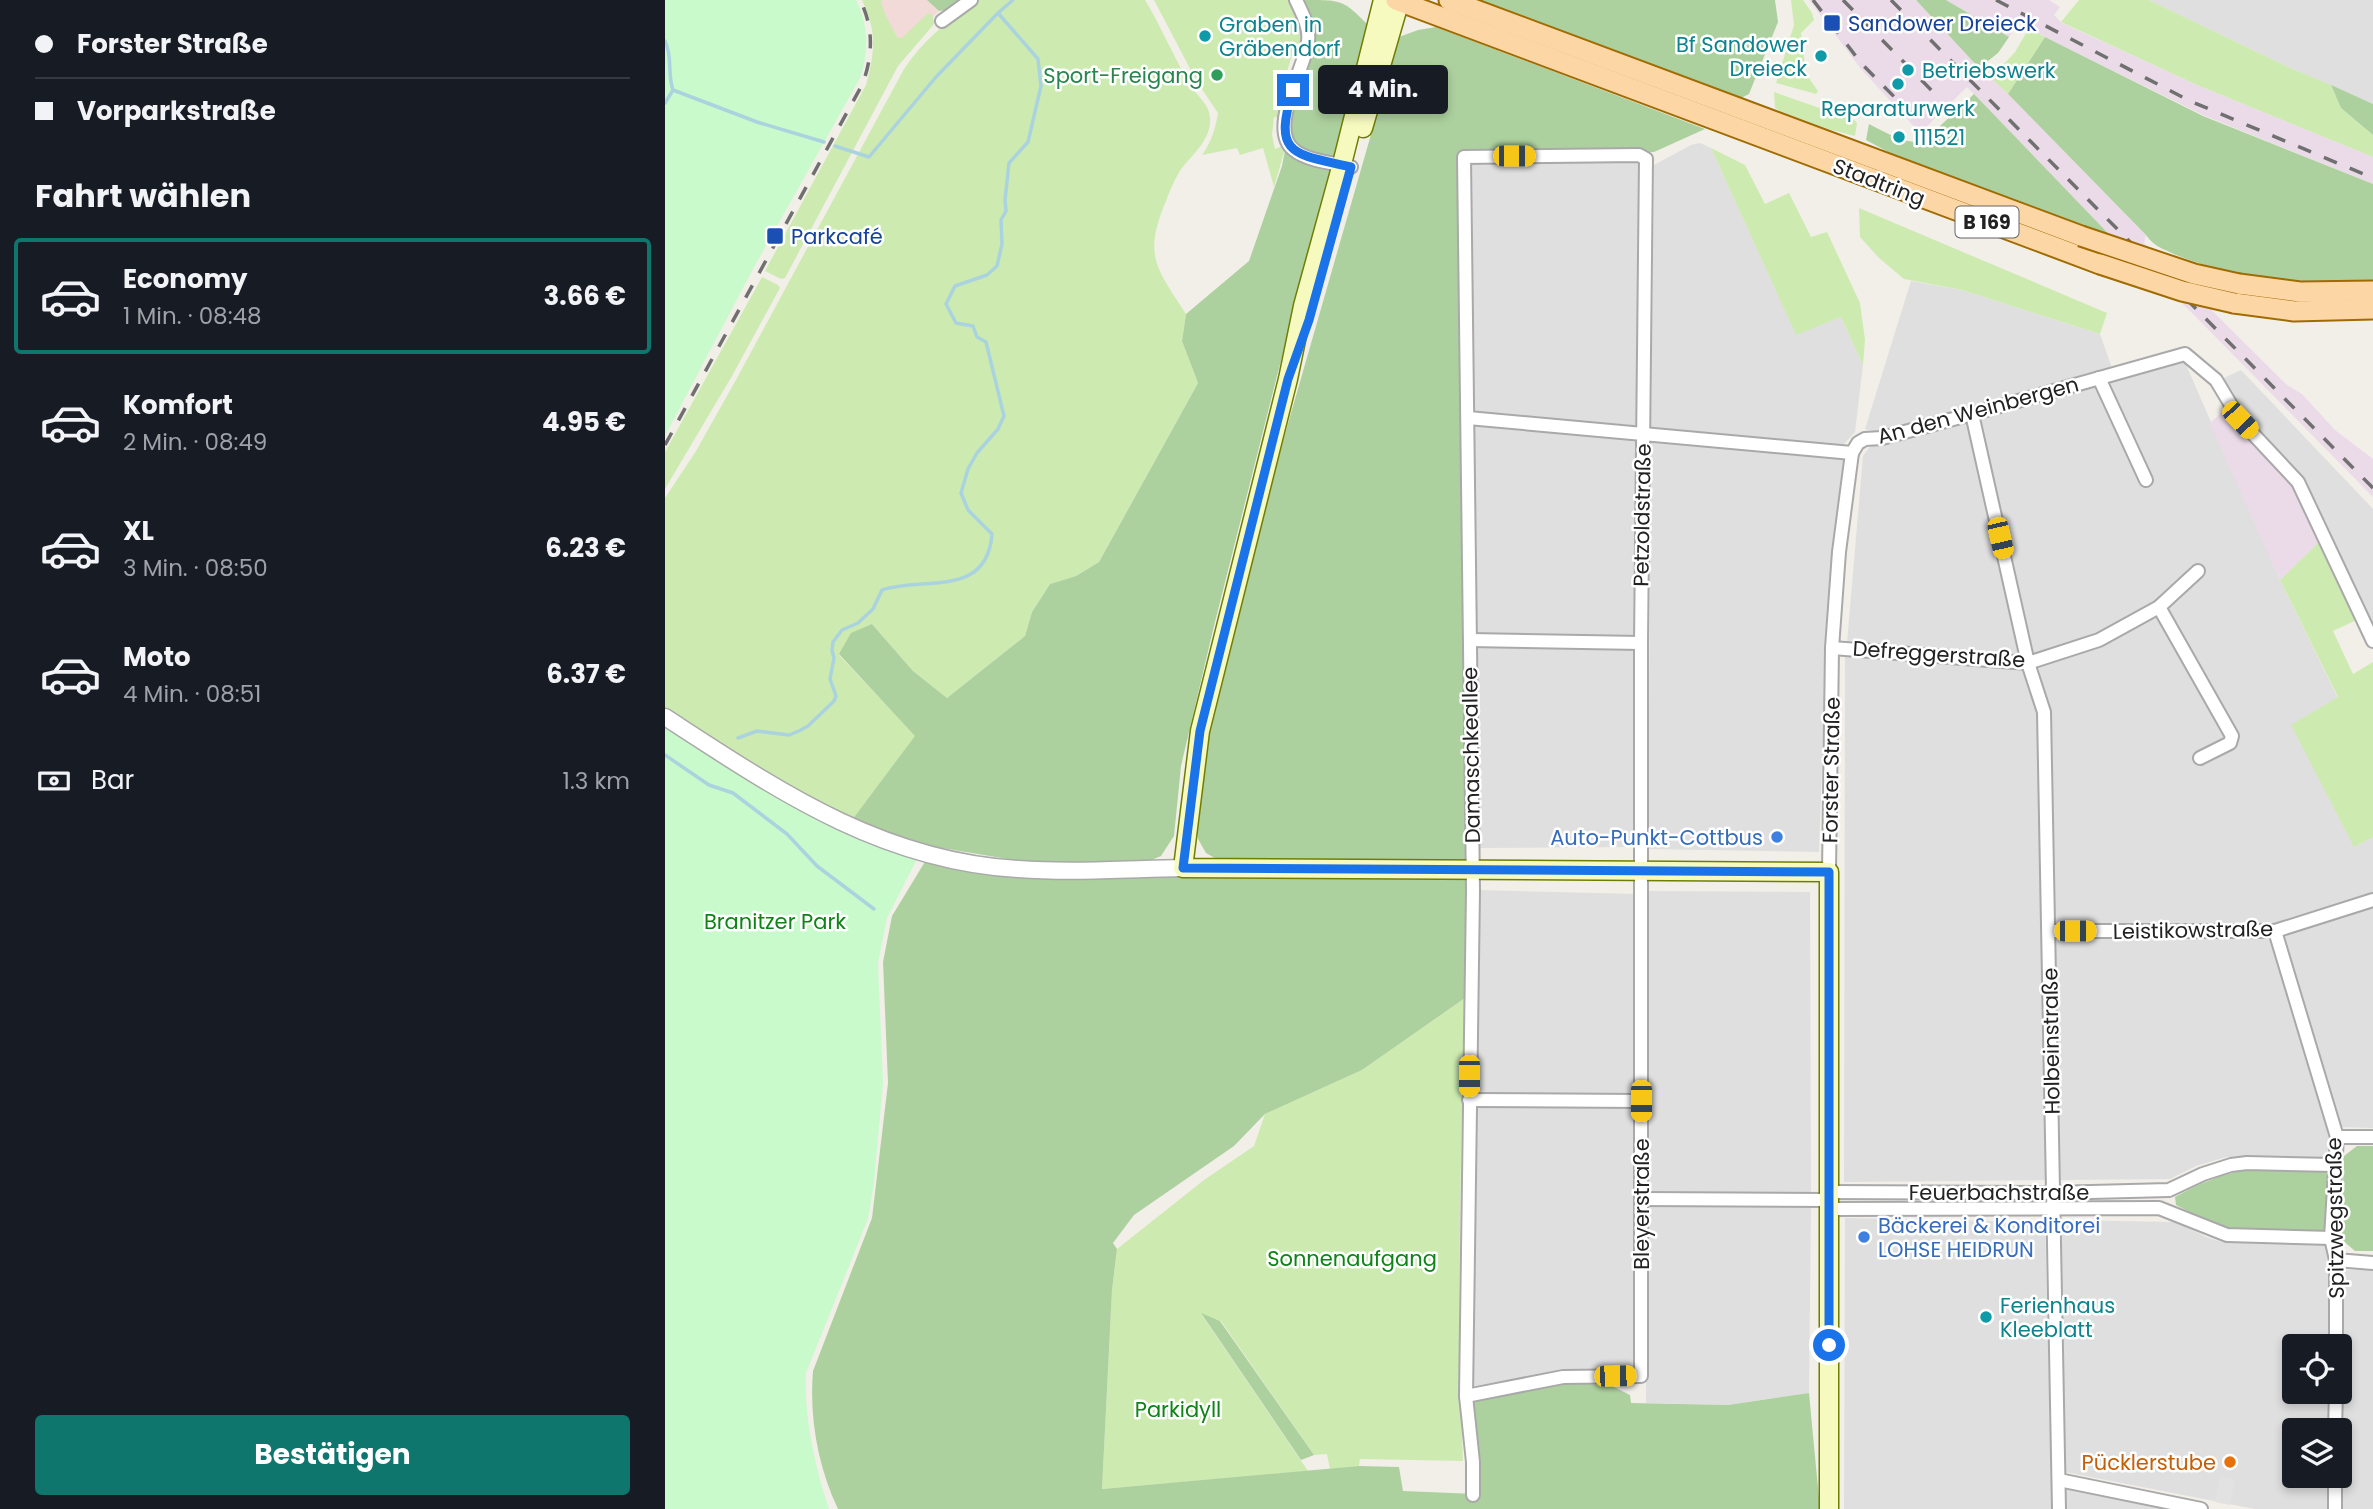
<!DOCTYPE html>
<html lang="de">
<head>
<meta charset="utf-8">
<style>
  :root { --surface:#171b24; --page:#20242c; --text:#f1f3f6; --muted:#9ea1a6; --line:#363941; --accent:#0f766e }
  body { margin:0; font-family:Poppins,sans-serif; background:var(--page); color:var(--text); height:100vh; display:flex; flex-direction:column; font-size:26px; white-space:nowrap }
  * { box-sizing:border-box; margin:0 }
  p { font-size:23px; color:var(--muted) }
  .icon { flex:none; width:38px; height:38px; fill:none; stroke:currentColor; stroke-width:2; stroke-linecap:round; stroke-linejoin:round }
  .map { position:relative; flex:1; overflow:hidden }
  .sheet { display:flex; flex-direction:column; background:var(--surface); width:665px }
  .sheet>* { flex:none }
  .guide { display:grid; align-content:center; height:154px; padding:0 35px; background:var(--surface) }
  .buttons { position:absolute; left:1617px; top:1334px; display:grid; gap:14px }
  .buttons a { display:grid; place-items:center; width:70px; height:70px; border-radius:7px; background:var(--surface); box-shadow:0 4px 10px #0003; font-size:35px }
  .end { position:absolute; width:32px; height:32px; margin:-16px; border:9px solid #1a73e8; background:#fff; box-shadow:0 0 0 4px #fff }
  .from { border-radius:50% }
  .bubble { position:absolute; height:49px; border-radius:7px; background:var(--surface); box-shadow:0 4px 10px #0003; font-size:23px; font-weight:700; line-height:49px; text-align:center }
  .car { position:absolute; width:21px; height:42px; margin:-21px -10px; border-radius:9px; box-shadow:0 0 5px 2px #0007; background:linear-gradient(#f5c518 24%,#345 0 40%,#f5c518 0 76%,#345 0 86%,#f5c518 0) }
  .guide b { display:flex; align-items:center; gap:24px; height:66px; font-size:26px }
  .guide b+b { border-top:2px solid var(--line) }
  .guide i { width:18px; height:18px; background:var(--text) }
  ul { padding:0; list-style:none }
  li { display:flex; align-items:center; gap:21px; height:116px; margin:0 14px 10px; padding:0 21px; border:4px solid transparent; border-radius:7px }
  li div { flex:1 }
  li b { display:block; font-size:26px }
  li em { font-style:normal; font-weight:700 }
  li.selected { border-color:var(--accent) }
  li>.icon { width:63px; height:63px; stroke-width:1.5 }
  h2 { padding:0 35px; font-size:32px; line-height:84px }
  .pay { display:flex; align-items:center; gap:18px; height:77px; padding:0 35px; font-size:26px }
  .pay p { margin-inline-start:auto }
  .cta { display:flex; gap:14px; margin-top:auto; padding:14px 35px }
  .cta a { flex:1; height:80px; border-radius:7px; background:var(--accent); color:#fff; font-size:28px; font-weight:700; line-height:80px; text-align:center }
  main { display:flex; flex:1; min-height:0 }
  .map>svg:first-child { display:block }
</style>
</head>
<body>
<main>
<section class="sheet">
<div class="guide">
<b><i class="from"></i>Forster Straße</b>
<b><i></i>Vorparkstraße</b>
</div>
<h2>Fahrt wählen</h2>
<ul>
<li class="selected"><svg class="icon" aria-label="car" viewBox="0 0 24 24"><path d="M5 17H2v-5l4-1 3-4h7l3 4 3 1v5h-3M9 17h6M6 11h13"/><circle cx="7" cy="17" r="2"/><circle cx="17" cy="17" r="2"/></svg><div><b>Economy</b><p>1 Min. · 08:48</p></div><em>3.66 €</em></li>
<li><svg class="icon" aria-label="car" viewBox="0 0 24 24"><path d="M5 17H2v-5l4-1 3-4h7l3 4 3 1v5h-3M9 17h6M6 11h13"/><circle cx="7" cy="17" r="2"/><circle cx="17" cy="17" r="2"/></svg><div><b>Komfort</b><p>2 Min. · 08:49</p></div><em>4.95 €</em></li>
<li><svg class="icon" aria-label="car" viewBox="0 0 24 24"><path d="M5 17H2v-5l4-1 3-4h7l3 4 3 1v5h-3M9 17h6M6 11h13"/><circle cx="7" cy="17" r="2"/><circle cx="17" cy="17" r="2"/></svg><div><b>XL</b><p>3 Min. · 08:50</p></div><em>6.23 €</em></li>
<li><svg class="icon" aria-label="car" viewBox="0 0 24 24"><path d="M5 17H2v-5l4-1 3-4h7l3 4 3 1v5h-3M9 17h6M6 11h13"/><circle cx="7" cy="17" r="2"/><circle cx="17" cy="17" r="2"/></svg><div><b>Moto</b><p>4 Min. · 08:51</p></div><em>6.37 €</em></li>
</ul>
<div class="pay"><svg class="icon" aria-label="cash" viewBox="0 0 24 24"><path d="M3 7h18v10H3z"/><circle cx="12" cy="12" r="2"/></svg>Bar<p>1.3 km</p></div>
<div class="cta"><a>Bestätigen</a></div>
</section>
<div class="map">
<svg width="1708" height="1509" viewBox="0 0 1708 1509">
  <rect width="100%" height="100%" fill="#f2efe9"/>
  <!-- residential -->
  <g fill="#e0dfdf">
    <polygon points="1484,0 1708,0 1708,104 1623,67"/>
    <polygon points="1035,143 1046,148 1131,334 1176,317 1198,365 1190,432 1178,445 986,427 989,165 1026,145"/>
    <polygon points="807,161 975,163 975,426 809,412"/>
    <polygon points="1246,281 1297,290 1435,334 1447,368 1217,434 1200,429"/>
    <polygon points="1519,360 1615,580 1673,698 1689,847 1708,837 1708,893 1611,925 1389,926 1386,712 1368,651 1313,417"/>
    <polygon points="1576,370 1708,509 1708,632 1557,379"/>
    <polygon points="1304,419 1358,650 1348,655 1182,643 1198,456 1207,444"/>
    <polygon points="810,424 974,438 970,638 810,634"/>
    <polygon points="986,441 1180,460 1168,549 1161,646 1154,852 983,849"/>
    <polygon points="811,645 970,650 970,847 815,848"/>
    <polygon points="1180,655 1361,668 1374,713 1382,1180 1179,1182"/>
    <polygon points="813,890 971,894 970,1096 813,1096"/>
    <polygon points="982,891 1145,892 1146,1196 983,1195"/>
    <polygon points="1708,905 1708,1128 1674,1127 1615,936"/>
    <polygon points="1390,938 1608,939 1668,1137 1666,1159 1561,1157 1531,1166 1505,1179 1393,1180"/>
    <polygon points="971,1106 973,1370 900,1371 808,1386 807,1107"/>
    <polygon points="982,1204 1146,1205 1144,1393 1063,1405 981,1403"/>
    <polygon points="1180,1218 1380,1222 1387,1509 1179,1509"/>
    <polygon points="1394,1220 1511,1222 1541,1237 1560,1243 1662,1243 1667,1261 1666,1346 1629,1346 1629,1391 1666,1391 1666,1430 1629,1430 1629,1475 1666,1475 1665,1509 1590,1509 1400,1472"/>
    <rect x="1676" y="1270" width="32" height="239"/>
    <polygon points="1400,1487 1507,1509 1399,1509"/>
  </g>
  <!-- commercial -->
  <polygon fill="#f2dad9" points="200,0 295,0 281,10 274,11 238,49 205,10"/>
  <!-- industrial -->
  <g fill="#ebdbe8">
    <polygon points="1144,0 1251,0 1314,68 1316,75 1328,80 1343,94 1481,235 1479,243 1622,385 1637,394 1670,430 1708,459 1708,497 1525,311 1446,236 1302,87 1255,133 1196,69"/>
    <polygon points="1281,0 1384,0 1395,7 1389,15 1397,23 1532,85 1708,157 1708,184 1538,115 1380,37 1353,21 1344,37"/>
    <polygon points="1562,408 1631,484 1657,539 1615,580 1545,423"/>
  </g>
  <!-- grass -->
  <g fill="#cdebb0">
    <path d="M197,0H218L216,2L221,16L232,37L237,38L262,14L266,13L270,23L233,66L120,278L116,279L100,271L201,85C210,52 212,31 197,0Z"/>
    <path d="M311,0H480C497,28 509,58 526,86C532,96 544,104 545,117C547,135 533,150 521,163C512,173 506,188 501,201C478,256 491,267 521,314L517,341L533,383L434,562L411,576L385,584L367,612L360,636L282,698L248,671L207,624L174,655L251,736L187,820L110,781L0,708V498L31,451L72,378L239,69C258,40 284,20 311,0Z"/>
    <path d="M489,0H624C634,17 639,31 636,51L628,52L615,94L620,99L616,118L609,117L607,135L610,149L618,146L620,149L609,187L598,148L575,155L572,148L537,155C546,143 551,127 553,113L532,82Z"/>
    <polygon points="1126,0 1138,0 1147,13 1149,20 1136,33 1141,74 1153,91 1151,94 1111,83 1129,25"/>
    <polygon points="1414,0 1484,0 1623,67 1666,85 1676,108 1708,135 1708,157 1532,85 1396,22"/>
    <polygon points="1364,28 1380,37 1343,94 1328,80 1324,80 1350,52"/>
    <polygon points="1109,92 1189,120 1192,123 1190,136 1163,129 1115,111 1110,108"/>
    <polygon points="1046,148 1080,165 1100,204 1124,193 1146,237 1162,232 1195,303 1200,340 1198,365 1176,317 1131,335"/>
    <polygon points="1194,208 1442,313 1435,334 1297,290 1239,279 1214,258 1195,237"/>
    <polygon points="97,277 113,285 115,288 67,376 0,489 0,452"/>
    <polygon points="1657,539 1696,618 1668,631 1688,674 1708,662 1708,837 1689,847 1626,725 1673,697 1615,580"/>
    <path d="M800,998C796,1152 791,1308 798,1461L695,1459L694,1466L665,1469L662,1454L649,1455L556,1321L537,1315L643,1471L437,1489L447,1290L452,1249L539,1180L589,1146L600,1114L697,1070Z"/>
  </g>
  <!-- forest -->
  <g fill="#add19e">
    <polygon points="262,0 295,0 281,10 274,11"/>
    <path d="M638,0C680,0 678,0 706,28L613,372L548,630L516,766L509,836L496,856L479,863L360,862L265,846L187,820L250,736L174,654L186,633L207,624L248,671L282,698L360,636L367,612L385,584L411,576L434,562L533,383L517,341L521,314L584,261L617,166L626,119L649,37L646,18Z"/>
    <polygon points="814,0 1110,0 1113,22 1084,94 1076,98"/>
    <polygon points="1251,0 1281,0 1344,37 1333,53 1314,68"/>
    <polygon points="771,27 1040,129 989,152 795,152 800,863 555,861 541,853 533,839 531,824 543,736 564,629 734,37 753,30"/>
    <path d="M1380,37L1538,116L1708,184V281C1642,284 1573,280 1511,255C1499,249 1489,247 1481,235L1343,94Z"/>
    <polygon points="1666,85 1708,104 1708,135 1676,108"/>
    <path d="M1309,94L1439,229L1446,236L1227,154L1201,140L1204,124C1220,132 1239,144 1258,142Z"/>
    <path d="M261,860L346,878L477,875L800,876V998L697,1070L600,1114L569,1146L469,1215L448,1243L452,1249L447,1290L437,1489L694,1466L734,1467L738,1491L811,1494L807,1399L897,1383L945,1385L965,1395L966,1403L1063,1405L1144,1393L1155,1509H173C153,1467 144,1417 148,1371L207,1218L223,1083L218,962L227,916Z"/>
    <polygon points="1692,1146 1708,1146 1708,1251 1690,1251 1676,1239 1679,1156"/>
    <path d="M1583,1170L1664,1172V1231L1564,1229L1548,1224L1511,1205L1510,1197C1534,1184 1555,1174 1583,1170Z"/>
    <polygon points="536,1313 555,1321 649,1455 636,1460"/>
  </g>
  <!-- park -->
  <g fill="#c8facc">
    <path d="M0,0H191C204,26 204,51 195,78L88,269L0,436Z"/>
    <path d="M0,723L253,857L222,918L213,963L218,1083L209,1183L203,1219L141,1373C139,1419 150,1466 164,1509H0Z"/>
  </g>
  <!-- parking -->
  <polygon fill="#e2e2e2" points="1555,1476 1570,1479 1565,1505 1550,1502"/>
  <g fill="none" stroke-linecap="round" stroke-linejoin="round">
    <!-- stream -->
    <g stroke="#aad3df" stroke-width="3.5">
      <polyline points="333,13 348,0"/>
      <path d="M0,41C8,57 2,74 8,90L92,122L159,142"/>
      <polyline points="0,103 8,90"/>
      <path d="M73,738L92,731L124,735L134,731L143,726L169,701L171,696L165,679L169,658L167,650L168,642L177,630L193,623L208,609L217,590C258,576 322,599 327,534L303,510L296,493L303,469L312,453L333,429L339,416L321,342L312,337L308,326L291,323L281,304L290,286L322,275L332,266L337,244L336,220L341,211L340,200L344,163L363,142L376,86L373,59L333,13L271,77L204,157L170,146"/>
      <polyline points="0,755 44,785 68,793 122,834 152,866 209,909"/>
    </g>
    <!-- minor casing -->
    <g stroke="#a9a9a9" stroke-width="16">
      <g id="minor">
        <path d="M631,0C637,13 645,27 643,41C640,69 602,129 629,150C642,161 669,163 686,167"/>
        <polyline points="277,21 306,0"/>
        <polygon points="974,155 981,159 976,643 976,1376 898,1377 801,1396 808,890 799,157"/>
        <polyline points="1434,378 1481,480"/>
        <polyline points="1307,414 1363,663 1379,712 1394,1509"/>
        <polyline points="803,418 1187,453"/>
        <polyline points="1494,607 1567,736 1565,743 1535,758"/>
        <polyline points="805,640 976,643"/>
        <polyline points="1167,648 1363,663 1434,640 1494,607 1533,571"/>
        <polyline points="1164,872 1167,648 1174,552 1187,453 1193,443 1200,439 1217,438 1307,414 1520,354 1551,380 1575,420 1633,482 1708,641"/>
        <polyline points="1385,931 1610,931 1708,900"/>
        <polyline points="1610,931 1672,1137 1666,1238 1671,1260 1671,1346"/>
        <polyline points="804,1100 976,1101"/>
        <polyline points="1672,1137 1708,1137"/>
        <polyline points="1164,1192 1387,1193 1504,1190 1538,1174 1566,1165 1582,1163 1669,1165"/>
        <polyline points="976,1199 1164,1200"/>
        <polyline points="1164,1209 1494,1208 1562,1235 1666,1238"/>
        <polyline points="1671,1260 1708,1263"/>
        <polyline points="801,1396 808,1462 808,1495"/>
        <polyline points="1670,1430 1671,1391"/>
        <polyline points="1394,1480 1536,1509"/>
        <polyline points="1670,1509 1670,1475"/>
      </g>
    </g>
    <!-- tertiary casing -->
    <g stroke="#a9a9a9" stroke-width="19">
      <path id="tertiary" d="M0,717C111,789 215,861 353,869C407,873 463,869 518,868"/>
    </g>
    <!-- secondary casing -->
    <g stroke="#707d05" stroke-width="21">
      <g id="secondary">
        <polyline points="718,0 677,164 638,306 623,379 535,731 518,868 1164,872 1164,1509"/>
        <polyline points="698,128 735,0"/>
      </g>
    </g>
    <!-- primary casing -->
    <g stroke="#a06b00" stroke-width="23">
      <g id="primary">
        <polyline points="731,0 1435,264"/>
        <polyline points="784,0 1416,236"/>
        <polyline points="1574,284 1635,292 1708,291"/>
        <polyline points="1569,303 1629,311 1708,309"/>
      </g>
    </g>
    <!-- minor -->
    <use href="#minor" stroke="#fff" stroke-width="12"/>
    <!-- tertiary -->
    <use href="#tertiary" stroke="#fff" stroke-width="16"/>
    <!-- secondary -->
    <use href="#secondary" stroke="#f7fabf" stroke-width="18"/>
    <!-- primary -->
    <use href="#primary" stroke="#fcd6a4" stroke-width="19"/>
    <!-- rail -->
    <g stroke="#707070" stroke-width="3.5" stroke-dasharray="14 14" stroke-linecap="butt">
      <polyline points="1148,0 1196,63 1251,119"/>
      <polyline points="1178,0 1272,96"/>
      <polyline points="1226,0 1708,488"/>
      <polyline points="1331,0 1525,101 1708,178"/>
      <path d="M0,445L197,85C208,57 209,27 195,0"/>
    </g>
    <!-- primary-bridge casing -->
    <g stroke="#a06b00" stroke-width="23" stroke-linecap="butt">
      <g id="primary-bridge">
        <polyline points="1416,236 1529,274 1574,284"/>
        <polyline points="1435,264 1517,291 1569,303"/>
      </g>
    </g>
    <!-- primary-bridge -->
    <use href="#primary-bridge" stroke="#fcd6a4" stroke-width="19"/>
  </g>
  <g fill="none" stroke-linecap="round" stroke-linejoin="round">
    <!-- route -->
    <path stroke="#1a73e8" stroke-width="9" d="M628,90C607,156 629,154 686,167L644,320L623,379L535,731L518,868L1164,872V1345"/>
  </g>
  <!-- markers -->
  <g fill="#1a4fb4" stroke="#fff" stroke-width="2.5">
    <rect x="1158" y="14" width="18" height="18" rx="3.5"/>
    <rect x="101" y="227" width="18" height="18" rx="3.5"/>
  </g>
  <g fill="#0f9aa8" stroke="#fff" stroke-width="2.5">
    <circle cx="540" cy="36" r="7"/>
    <circle cx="1156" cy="56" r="7"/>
    <circle cx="1243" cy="70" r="7"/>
    <circle cx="1233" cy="84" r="7"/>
    <circle cx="1234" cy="137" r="7"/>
    <circle cx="1321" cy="1317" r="7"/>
  </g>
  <circle fill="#2e9e5b" stroke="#fff" stroke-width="2.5" cx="552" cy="75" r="7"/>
  <g fill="#3f7fe0" stroke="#fff" stroke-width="2.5">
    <circle cx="1112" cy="837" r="7"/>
    <circle cx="1199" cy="1237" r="7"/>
  </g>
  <circle fill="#e8710a" stroke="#fff" stroke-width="2.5" cx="1565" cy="1462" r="7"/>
  <g text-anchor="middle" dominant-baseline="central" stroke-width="5" stroke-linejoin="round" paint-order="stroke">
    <!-- shield labels -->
    <rect fill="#fff" stroke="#646464" stroke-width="2" x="1290.5" y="206.5" width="63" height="31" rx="5"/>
    <g font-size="19" font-weight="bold" fill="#222">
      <text x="1322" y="222">B 169</text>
    </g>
    <!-- transit labels -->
    <g font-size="21" fill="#164399" stroke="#fff" text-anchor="start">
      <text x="1183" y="23">Sandower Dreieck</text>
      <text x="126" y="236">Parkcafé</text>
    </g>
    <!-- culture labels -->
    <g font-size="21" fill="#0d838f" stroke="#fff" text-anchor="start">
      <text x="554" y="24">Graben in<tspan x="554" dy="24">Gräbendorf</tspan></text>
      <text x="1142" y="44" text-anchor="end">Bf Sandower<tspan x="1142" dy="24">Dreieck</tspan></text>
      <text x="1257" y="70">Betriebswerk</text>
      <text x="1233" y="108" text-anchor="middle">Reparaturwerk</text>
      <text x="1248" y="137">111521</text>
      <text x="1335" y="1305">Ferienhaus<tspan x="1335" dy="24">Kleeblatt</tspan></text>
    </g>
    <!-- leisure labels -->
    <g font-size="21" fill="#27864d" stroke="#fff" text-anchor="end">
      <text x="538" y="75">Sport-Freigang</text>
    </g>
    <!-- street labels -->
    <g font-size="21" fill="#222" stroke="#fff">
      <text transform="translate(1214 182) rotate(21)">Stadtring</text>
      <text transform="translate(1313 410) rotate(-15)">An den Weinbergen</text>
      <text transform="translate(977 515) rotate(-89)">Petzoldstraße</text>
      <text transform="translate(1274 654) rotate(4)">Defreggerstraße</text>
      <text transform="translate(806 755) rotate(-91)">Damaschkeallee</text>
      <text transform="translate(1166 770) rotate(-89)">Forster Straße</text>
      <text transform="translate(1528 930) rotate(-1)">Leistikowstraße</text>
      <text transform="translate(1386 1041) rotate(-91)">Holbeinstraße</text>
      <text x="1334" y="1192">Feuerbachstraße</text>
      <text transform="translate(976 1204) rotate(-90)">Bleyerstraße</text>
      <text transform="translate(1670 1218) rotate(-91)">Spitzwegstraße</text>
    </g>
    <!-- shop labels -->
    <g font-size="21" fill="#366cbe" stroke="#fff" text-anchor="end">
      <text x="1098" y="837">Auto-Punkt-Cottbus</text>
      <text x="1213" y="1225" text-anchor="start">Bäckerei &amp; Konditorei<tspan x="1213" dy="24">LOHSE HEIDRUN</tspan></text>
    </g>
    <!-- park labels -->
    <g font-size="21" fill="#0c8416" stroke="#fff">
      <text x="110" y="921">Branitzer Park</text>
      <text x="687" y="1258">Sonnenaufgang</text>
      <text x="513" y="1409">Parkidyll</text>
    </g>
    <!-- food labels -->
    <g font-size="21" fill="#c56008" stroke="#fff" text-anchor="end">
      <text x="1551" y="1462">Pücklerstube</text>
    </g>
  </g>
</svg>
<div class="buttons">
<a><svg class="icon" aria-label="locate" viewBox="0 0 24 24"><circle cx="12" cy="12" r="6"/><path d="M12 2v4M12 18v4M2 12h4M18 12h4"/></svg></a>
<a><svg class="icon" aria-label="layers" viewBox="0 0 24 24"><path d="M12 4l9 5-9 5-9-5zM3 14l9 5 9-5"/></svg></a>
</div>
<i class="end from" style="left:1164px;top:1345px"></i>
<i class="end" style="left:628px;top:90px"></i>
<div class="bubble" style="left:653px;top:65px;width:130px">4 Min.</div>
<i class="car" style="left:849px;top:156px;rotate:90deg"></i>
<i class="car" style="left:1575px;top:420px;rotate:137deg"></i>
<i class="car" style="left:1335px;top:538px;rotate:167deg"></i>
<i class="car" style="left:1410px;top:931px;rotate:90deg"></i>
<i class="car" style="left:804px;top:1076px;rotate:180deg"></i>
<i class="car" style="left:976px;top:1101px;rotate:180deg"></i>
<i class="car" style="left:950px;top:1376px;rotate:89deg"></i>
</div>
</main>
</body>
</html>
